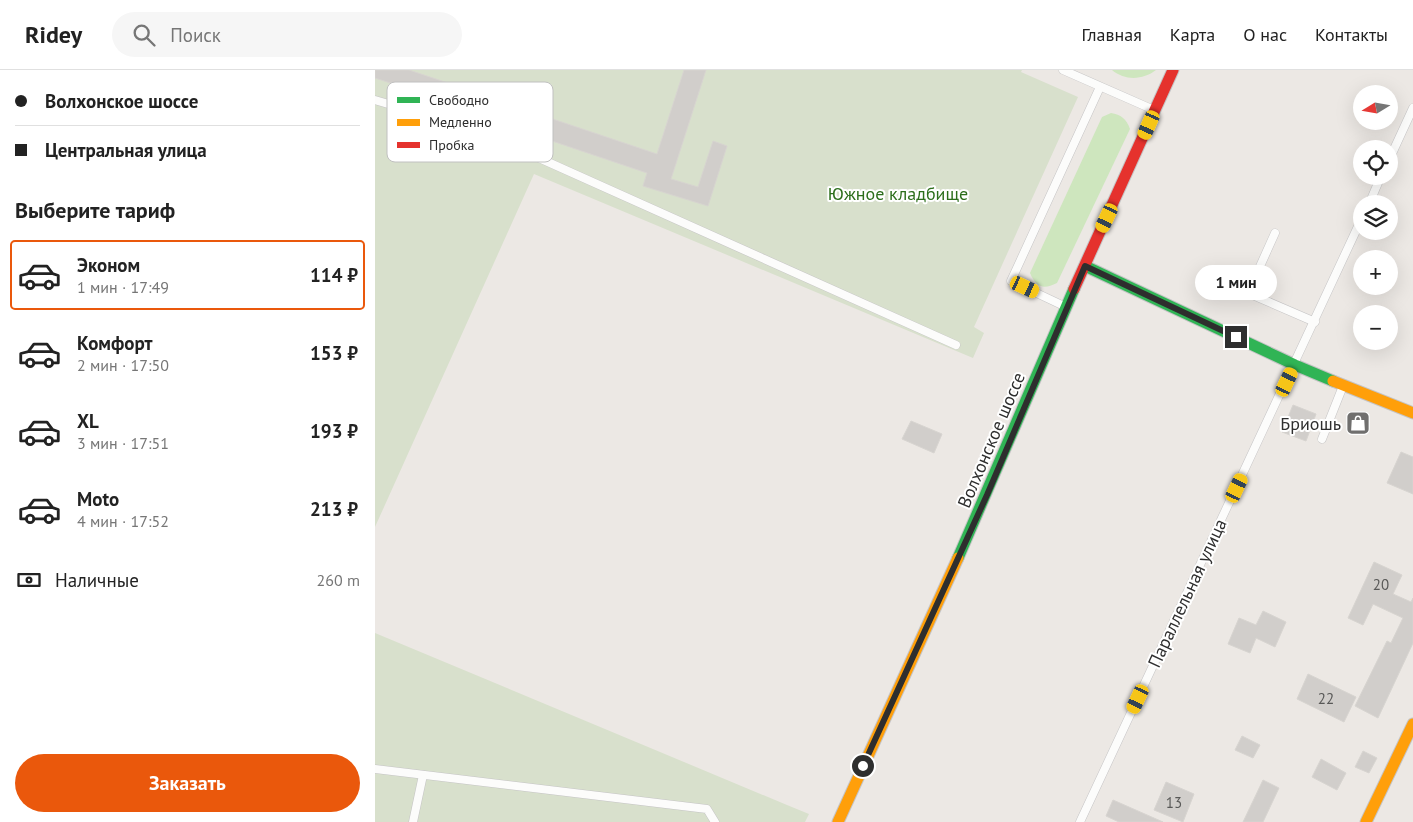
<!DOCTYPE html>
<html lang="ru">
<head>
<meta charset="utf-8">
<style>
  :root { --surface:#fff; --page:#f6f6f6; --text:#222; --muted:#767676; --line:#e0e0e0; --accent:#ea580c }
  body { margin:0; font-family:"PT Sans",sans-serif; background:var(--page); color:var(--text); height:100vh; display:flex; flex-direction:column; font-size:19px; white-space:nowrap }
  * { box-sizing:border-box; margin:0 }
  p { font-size:16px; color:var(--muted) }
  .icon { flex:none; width:28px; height:28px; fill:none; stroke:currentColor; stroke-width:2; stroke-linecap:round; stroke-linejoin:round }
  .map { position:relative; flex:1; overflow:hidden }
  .details { display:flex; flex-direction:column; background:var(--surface); width:375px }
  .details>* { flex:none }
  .banner { display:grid; align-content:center; height:110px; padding:0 15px; background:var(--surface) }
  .needle { width:32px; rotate:259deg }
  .controls { position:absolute; left:978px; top:15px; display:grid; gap:10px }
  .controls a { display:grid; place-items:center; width:45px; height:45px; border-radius:50%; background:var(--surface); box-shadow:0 5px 20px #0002; font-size:25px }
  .end { position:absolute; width:22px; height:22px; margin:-11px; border:6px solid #2e2e2e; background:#fff; box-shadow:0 0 0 2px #fff }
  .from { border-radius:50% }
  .bubble { position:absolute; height:35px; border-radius:18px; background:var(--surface); box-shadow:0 5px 20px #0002; font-size:16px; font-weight:700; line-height:35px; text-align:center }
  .car { position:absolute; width:15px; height:30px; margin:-15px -8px; border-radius:6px; box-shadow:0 0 4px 1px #0007; background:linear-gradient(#f5c518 24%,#345 0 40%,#f5c518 0 76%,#345 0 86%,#f5c518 0) }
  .banner b { display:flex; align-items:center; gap:18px; height:48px; font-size:19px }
  .banner b+b { border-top:1px solid var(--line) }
  .banner i { width:12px; height:12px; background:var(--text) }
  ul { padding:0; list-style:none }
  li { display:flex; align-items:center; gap:15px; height:70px; margin:0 10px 8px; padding:0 5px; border:2px solid transparent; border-radius:5px }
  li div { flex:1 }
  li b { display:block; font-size:19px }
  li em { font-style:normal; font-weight:700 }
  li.on { border-color:var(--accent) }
  li>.icon { width:45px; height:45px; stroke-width:1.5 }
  h2 { padding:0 15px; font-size:22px; line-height:60px }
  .pay { display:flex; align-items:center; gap:12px; height:55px; padding:0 15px; font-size:19px }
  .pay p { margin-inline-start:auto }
  .button { display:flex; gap:10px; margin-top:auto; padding:10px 15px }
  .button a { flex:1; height:58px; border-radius:30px; background:var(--accent); color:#fff; font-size:20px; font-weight:700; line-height:58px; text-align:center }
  header { display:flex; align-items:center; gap:30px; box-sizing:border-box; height:70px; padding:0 25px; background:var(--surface); border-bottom:1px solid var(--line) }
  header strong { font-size:24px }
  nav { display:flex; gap:28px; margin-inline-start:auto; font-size:18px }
  .search { width:350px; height:45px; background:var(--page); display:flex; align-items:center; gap:12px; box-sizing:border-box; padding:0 18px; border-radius:28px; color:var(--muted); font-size:19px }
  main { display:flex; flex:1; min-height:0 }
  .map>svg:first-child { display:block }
</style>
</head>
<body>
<header>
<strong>Ridey</strong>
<div class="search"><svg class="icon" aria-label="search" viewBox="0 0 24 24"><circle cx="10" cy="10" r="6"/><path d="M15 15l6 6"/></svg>Поиск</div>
<nav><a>Главная</a><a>Карта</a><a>О нас</a><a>Контакты</a></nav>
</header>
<main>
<section class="details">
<div class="banner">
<b><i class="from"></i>Волхонское шоссе</b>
<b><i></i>Центральная улица</b>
</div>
<h2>Выберите тариф</h2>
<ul>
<li class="on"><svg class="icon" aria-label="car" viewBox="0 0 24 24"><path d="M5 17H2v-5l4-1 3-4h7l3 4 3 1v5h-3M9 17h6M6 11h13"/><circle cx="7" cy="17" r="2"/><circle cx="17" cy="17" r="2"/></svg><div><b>Эконом</b><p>1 мин · 17:49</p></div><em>114 ₽</em></li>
<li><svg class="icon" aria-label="car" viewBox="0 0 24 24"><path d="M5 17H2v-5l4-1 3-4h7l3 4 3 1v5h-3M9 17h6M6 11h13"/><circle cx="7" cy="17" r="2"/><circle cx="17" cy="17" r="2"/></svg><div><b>Комфорт</b><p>2 мин · 17:50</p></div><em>153 ₽</em></li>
<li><svg class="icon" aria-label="car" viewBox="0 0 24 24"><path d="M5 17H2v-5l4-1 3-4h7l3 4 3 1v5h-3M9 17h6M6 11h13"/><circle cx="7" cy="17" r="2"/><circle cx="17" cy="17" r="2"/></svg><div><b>XL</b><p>3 мин · 17:51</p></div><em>193 ₽</em></li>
<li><svg class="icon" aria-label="car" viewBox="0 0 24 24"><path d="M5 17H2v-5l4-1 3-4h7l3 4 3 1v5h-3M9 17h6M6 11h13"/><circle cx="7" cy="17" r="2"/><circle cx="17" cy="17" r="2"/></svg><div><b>Moto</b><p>4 мин · 17:52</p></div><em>213 ₽</em></li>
</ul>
<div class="pay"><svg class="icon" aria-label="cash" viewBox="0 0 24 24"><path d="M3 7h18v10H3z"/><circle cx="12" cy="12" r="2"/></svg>Наличные<p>260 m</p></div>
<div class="button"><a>Заказать</a></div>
</section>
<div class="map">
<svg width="1038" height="752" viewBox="0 0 1038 752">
  <rect width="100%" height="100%" fill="#ece8e4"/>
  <!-- green -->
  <g fill="#cee6be">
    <path d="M737,0H781C768,10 750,11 737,0Z"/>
    <path d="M736,43C746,45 751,48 755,59L682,213C668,220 661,217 655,203L727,47Z"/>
  </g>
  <!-- cemetery -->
  <g fill="#d8e0cc">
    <polygon points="0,0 647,0 646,2 703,27 599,257 609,263 598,288 159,104 0,457"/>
    <polygon points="0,563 412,735 434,744 430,752 0,752"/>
  </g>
  <!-- building -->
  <g fill="#d1cecb" stroke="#d7d4d0">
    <polygon points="0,0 34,0 76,14 71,31 0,8"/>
    <polygon points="309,0 331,0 296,109 323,117 338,71 352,76 333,136 268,116 272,103 100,45 106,25 282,84"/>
    <polygon points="918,335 941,344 931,371 907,362"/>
    <polygon points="536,351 567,364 559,383 527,369"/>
    <polygon points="1026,382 1038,387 1038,424 1012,413"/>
    <polygon points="999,492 1027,505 1018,524 1036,532 1038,528 1038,573 1003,648 980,636 1012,571 1016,573 1028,548 998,534 988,555 973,548"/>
    <polygon points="888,541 911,552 900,577 881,568 875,583 853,574 864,548 881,555"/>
    <polygon points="933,604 981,627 969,652 922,629"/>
    <polygon points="867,666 885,675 878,688 860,680"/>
    <polygon points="988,681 1002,688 994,703 980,697"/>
    <polygon points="946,689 971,703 962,720 937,707"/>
    <polygon points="888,710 904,718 888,752 868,752"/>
    <polygon points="791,712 819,724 808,752 779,740"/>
    <polygon points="738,730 788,752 744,752 731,746"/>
  </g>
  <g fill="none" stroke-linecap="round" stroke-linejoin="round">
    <!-- lane casing -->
    <g stroke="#c5c4c5" stroke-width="9">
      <g id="lane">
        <polyline points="688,0 779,40"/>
        <polyline points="0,30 85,55 155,84 581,275"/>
        <polyline points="1014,90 1038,38"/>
        <polyline points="994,134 1006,106"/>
        <polyline points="900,163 873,223 940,252"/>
        <polyline points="689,236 636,211 725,17"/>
        <polyline points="947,369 968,316"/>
        <polyline points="0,699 332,739 340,752"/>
        <polyline points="38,752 48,705"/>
        <polyline points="705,752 986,150"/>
      </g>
    </g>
    <!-- fast casing -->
    <g stroke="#c5c4c5" stroke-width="13">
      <g id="fast">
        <polyline points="710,196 920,295 958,311"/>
        <polyline points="583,488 699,219"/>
      </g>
    </g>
    <!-- slow casing -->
    <g stroke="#c5c4c5" stroke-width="13">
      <g id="slow">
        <polyline points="958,311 1038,343"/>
        <polyline points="463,752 583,488"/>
        <polyline points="991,752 1038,654"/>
      </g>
    </g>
    <!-- jam casing -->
    <g stroke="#c5c4c5" stroke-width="13">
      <polyline id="jam" points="699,219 798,0"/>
    </g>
    <!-- lane -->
    <use href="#lane" stroke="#fcfcfb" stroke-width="8"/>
    <!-- fast -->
    <use href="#fast" stroke="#30b455" stroke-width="11"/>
    <!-- slow -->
    <use href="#slow" stroke="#ff9f0a" stroke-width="11"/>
    <!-- jam -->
    <use href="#jam" stroke="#e5322d" stroke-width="11"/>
  </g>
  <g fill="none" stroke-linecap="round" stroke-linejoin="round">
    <!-- route -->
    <polyline stroke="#2e2e2e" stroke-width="6" points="488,696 612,425 710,196 861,267"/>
  </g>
  <!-- icons -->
  <defs>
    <g id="shop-square" transform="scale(1.25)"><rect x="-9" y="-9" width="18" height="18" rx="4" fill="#706f6e" stroke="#fff"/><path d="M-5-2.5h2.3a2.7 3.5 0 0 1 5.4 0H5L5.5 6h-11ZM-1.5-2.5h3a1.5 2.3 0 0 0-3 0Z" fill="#fff"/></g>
  </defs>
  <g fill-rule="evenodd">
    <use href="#shop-square" x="983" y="353"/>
  </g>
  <g text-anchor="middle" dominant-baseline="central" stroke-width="4" stroke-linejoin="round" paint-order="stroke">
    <!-- number labels -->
    <g font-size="15" fill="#585857">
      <text x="1006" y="514">20</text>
      <text x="951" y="628">22</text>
      <text x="799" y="732">13</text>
    </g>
    <!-- park labels -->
    <g font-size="18" fill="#2c6e1b" stroke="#fff">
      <text x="523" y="123">Южное кладбище</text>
    </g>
    <!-- poi labels -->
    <g font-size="18" fill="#2e2e2e" stroke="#fff" text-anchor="end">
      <text x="966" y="353">Бриошь</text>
    </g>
    <!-- street labels -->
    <g font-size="18" fill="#2e2e2e" stroke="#fff">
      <text transform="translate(616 370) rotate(-67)">Волхонское шоссе</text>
      <text transform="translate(812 523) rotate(-65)">Параллельная улица</text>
    </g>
  </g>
  <!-- legend -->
  <rect x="12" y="12" width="166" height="80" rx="8" fill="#fff" stroke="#c0c0c0" stroke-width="1"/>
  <rect x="22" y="27" width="23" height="6" fill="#30b455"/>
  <rect x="22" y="49" width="23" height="7" fill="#ff9f0a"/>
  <rect x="22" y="72" width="23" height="6" fill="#e5322d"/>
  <g font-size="14" fill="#2e2e2e">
    <text x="54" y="35">Свободно</text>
    <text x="54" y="57">Медленно</text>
    <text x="54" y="80">Пробка</text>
  </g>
</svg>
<div class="controls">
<a><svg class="needle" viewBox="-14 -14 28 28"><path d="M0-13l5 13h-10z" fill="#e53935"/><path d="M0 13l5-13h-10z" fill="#767676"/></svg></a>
<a><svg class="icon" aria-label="locate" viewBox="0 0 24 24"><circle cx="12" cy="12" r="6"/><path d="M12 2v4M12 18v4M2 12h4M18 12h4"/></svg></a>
<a><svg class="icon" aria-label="layers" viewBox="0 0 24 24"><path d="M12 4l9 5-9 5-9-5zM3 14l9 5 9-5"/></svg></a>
<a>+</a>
<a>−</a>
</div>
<i class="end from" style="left:488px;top:696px"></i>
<i class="end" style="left:861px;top:267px"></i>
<div class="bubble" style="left:820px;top:195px;width:82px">1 мин</div>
<i class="car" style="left:774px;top:55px;rotate:204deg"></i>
<i class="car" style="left:732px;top:148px;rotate:205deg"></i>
<i class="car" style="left:650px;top:217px;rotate:115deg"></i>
<i class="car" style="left:912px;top:312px;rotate:25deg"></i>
<i class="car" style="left:862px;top:418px;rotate:25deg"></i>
<i class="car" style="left:763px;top:629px;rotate:205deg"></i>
</div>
</main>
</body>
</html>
